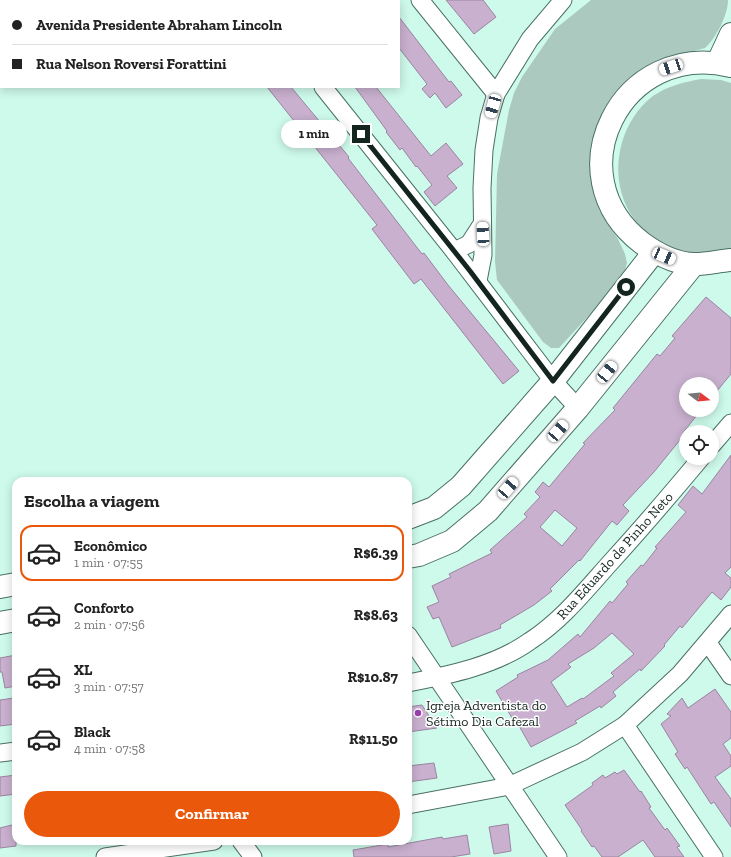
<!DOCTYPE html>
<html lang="pt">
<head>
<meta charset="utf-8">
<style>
  :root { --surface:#fff; --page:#f6f6f6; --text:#222; --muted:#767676; --line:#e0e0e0; --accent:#ea580c }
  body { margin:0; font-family:"Zilla Slab",serif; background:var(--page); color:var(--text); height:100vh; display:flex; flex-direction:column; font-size:15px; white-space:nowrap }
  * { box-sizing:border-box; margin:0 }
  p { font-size:13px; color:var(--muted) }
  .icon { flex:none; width:22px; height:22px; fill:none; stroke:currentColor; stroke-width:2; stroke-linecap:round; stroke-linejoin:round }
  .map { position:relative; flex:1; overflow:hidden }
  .drawer { position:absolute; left:12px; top:477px; width:400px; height:368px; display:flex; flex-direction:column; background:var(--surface); border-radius:12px; box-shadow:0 2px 10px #0003 }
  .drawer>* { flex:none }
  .guide { position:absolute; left:0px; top:0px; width:400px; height:88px; box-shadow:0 2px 10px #0003; display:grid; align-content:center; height:88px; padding:0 12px; background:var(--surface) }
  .needle { width:26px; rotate:106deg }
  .controls { position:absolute; left:679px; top:377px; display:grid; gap:8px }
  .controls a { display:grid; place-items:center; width:40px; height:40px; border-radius:50%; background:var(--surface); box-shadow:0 2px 10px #0003; font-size:20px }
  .end { position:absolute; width:18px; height:18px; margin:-9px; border:5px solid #14241f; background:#fff; box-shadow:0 0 0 2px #fff }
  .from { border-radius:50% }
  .bubble { position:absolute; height:28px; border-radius:14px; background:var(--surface); box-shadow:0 2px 10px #0003; font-size:13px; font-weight:700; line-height:28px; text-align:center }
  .car { position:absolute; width:12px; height:24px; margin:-12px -6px; border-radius:5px; box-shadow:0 0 3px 1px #0007; background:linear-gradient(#fff 24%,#345 0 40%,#fff 0 76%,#345 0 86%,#fff 0) }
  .guide b { display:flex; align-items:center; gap:14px; height:38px; font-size:15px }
  .guide b+b { border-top:1px solid var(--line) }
  .guide i { width:10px; height:10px; background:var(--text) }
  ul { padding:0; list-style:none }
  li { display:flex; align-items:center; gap:12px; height:56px; margin:0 8px 6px; padding:0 4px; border:2px solid transparent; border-radius:12px }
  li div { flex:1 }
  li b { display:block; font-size:15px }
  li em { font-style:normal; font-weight:700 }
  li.current { border-color:var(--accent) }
  li>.icon { width:36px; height:36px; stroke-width:1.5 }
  h2 { padding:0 12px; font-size:18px; line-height:48px }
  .button { display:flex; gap:8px; margin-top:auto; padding:8px 12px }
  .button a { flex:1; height:46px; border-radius:24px; background:var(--accent); color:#fff; font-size:16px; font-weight:700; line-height:46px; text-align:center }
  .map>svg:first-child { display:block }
</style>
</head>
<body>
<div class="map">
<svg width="731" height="857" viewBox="0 0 731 857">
  <rect width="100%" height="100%" fill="#cefaeb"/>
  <!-- green -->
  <g fill="#acc9bf">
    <path d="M591,0H728C728,15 716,38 705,48L665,59L638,74L593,147L590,166L594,195L599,210L618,239L625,254L627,263L625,270L592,312L559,348H551L543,342L497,280L495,262L497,174L509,110L514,93L522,77L555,29Z"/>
    <path d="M701,79L721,80L731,83V252C718,253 702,256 689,254C678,253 667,247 658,241C610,212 606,144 644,104C659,88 680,83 701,79Z"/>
  </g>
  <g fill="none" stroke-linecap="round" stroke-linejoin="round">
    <!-- stream -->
    <polyline stroke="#5f7b72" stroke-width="4.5" points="0,62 1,62"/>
  </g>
  <!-- building -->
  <g fill="#c8b0ce" stroke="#9b84a1" fill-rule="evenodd">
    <polygon points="446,0 483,0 496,17 474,34"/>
    <polygon points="399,17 449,82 451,81 462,95 446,108 435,93 430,98 422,89 427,84 399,48"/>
    <polygon points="267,87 291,87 349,157 348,158 422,254 424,253 448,285 519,371 503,384 421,279 414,284 372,229 377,225"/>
    <polygon points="355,87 376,87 431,156 446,143 463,164 447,176 457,188 435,206 424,192 432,185 417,166 416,167 402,148 400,150 386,132 387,131"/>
    <path d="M706,297L731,318V374L712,397V384H686V410H701L682,434L684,435L654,472L623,505L629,511L617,525L612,521L580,561L579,560L550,589L552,591L534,605L500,625L501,628L452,647L439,617L433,619L427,607L439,602L432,586L451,577L449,574L492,553L490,550L527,517L524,514L540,497L535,492L543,482L549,487L585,444L583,443L615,410L613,408L657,354L660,356L675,338L672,336ZM555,510L577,528L562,546L540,527Z"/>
    <path d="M731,455V567L725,573L731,578V587L721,600L712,592L682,628L680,626L664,645L665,646L641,671L640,669L613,692L616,696L601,708L600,706L575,721L577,723L531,747L514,717L512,718L496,691L518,677L517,675L548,660L578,634L580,637L610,601L612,603L628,584L626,582L641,565L643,566L657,548L655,547L686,512L678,505L693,486L702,494ZM612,633L634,654L611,673L614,676L583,699L582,698L567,707L551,682L571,667L568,664L594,648Z"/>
    <polygon points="16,655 16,686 5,688 2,672 0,672 0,658"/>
    <polygon points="715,689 731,712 731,738 723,744 731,756 731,766 715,777 731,799 731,827 714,802 711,804 687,767 685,769 675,754 678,752 661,724 671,716 667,714 682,698 688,708"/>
    <polygon points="14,698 16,724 0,726 0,700"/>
    <polygon points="422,705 437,728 408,732 408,707"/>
    <polygon points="434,763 437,778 408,782 408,766"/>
    <polygon points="624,770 640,792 641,791 651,807 649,808 665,830 667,828 680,846 677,847 684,857 655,857 643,840 618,857 602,857 594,846 592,847 581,831 582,830 565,805 593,785 592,783 603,775 605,778 615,772 617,774"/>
    <polygon points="16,775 16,794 0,796 0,777"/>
    <polygon points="16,824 16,846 0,848 0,828"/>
    <polygon points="508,824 511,851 494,854 489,827"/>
    <polygon points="467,835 470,854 451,857 354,857 353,850 388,844 388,847 442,837 443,839"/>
  </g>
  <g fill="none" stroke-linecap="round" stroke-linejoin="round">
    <!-- street casing -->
    <g stroke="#497164" stroke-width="19">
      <g id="street">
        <polyline points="254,0 255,1"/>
        <polyline points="420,0 496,94"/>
        <polyline points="323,87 454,251 553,381 578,408"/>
        <polyline points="454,251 469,244 482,224"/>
        <polyline points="478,281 483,255 482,188 484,150 489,118 496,94 530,39 563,0"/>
        <polyline points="712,445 731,423"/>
        <polyline points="408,635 558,857"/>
        <polyline points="708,643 731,676"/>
        <path d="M408,683C449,675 495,666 530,641C562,620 585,591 610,563C641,529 671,494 701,458"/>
        <polyline points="625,725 714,857"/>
        <polyline points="0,753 16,751"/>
        <polyline points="408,805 509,786 582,752 625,725 680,674 731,614"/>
        <polyline points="241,841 253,857"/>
        <polyline points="105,857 214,841"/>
      </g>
    </g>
    <!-- secondary casing -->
    <g stroke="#497164" stroke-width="24">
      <g id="secondary">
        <polyline points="718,62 731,34"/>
        <path d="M731,66C622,39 553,175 642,243C657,254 676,264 695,264C707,264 719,261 731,260"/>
        <polyline points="408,518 434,508 461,486 553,381 654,252"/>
        <polyline points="408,557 419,555 452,541 488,511 578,408 694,264"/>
        <polyline points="0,587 16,584"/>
        <polyline points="0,623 16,620"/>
      </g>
    </g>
    <!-- street -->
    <use href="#street" stroke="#fff" stroke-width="17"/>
    <!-- secondary -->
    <use href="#secondary" stroke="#fff" stroke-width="22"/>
  </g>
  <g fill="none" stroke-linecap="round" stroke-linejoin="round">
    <!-- route -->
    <polyline stroke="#14241f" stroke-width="5" points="361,134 470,271 553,381 626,287"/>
  </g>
  <!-- markers -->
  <circle fill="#9a42ae" stroke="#fff" stroke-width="1.5" cx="418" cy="713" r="4"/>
  <g text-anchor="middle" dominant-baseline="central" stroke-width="3" stroke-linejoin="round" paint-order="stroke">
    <!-- street labels -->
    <g font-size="14" fill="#14241f" stroke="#fff">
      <text transform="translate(615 556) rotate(-48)">Rua Eduardo de Pinho Neto</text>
    </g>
    <!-- poi labels -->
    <g font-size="14" fill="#14241f" stroke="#fff" text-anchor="start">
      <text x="426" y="705">Igreja Adventista do<tspan x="426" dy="16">Sétimo Dia Cafezal</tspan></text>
    </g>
  </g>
</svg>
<div class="controls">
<a><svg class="needle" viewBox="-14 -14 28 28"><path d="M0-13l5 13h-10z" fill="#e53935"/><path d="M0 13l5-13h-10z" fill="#767676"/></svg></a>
<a><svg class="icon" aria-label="locate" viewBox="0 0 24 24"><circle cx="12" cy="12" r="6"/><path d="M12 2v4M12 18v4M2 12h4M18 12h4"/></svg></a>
</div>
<i class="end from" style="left:626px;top:287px"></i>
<i class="end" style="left:361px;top:134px"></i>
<div class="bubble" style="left:281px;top:120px;width:66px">1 min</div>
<i class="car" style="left:671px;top:67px;rotate:252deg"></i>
<i class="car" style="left:493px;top:106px;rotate:196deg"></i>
<i class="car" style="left:483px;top:234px;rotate:357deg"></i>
<i class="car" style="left:664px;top:256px;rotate:113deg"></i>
<i class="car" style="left:607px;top:372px;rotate:39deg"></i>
<i class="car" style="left:558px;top:431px;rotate:41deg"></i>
<i class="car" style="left:508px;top:488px;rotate:41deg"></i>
<div class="guide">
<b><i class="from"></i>Avenida Presidente Abraham Lincoln</b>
<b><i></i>Rua Nelson Roversi Forattini</b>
</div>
<section class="drawer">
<h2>Escolha a viagem</h2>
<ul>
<li class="current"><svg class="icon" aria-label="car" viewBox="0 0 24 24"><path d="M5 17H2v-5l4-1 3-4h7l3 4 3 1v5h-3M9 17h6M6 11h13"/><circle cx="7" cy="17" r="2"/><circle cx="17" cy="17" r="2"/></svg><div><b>Econômico</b><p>1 min · 07:55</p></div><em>R$6.39</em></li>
<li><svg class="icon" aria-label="car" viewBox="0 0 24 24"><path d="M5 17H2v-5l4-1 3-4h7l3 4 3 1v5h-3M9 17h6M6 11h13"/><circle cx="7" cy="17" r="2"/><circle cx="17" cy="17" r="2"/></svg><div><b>Conforto</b><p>2 min · 07:56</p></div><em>R$8.63</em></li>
<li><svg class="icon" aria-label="car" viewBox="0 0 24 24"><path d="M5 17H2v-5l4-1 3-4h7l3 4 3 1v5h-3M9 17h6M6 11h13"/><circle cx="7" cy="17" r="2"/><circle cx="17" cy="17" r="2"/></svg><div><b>XL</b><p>3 min · 07:57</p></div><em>R$10.87</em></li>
<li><svg class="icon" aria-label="car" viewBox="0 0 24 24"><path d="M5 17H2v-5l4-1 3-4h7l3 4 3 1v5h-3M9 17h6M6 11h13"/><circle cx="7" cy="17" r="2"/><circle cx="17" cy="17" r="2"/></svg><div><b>Black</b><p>4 min · 07:58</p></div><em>R$11.50</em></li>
</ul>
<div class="button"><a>Confirmar</a></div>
</section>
</div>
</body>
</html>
